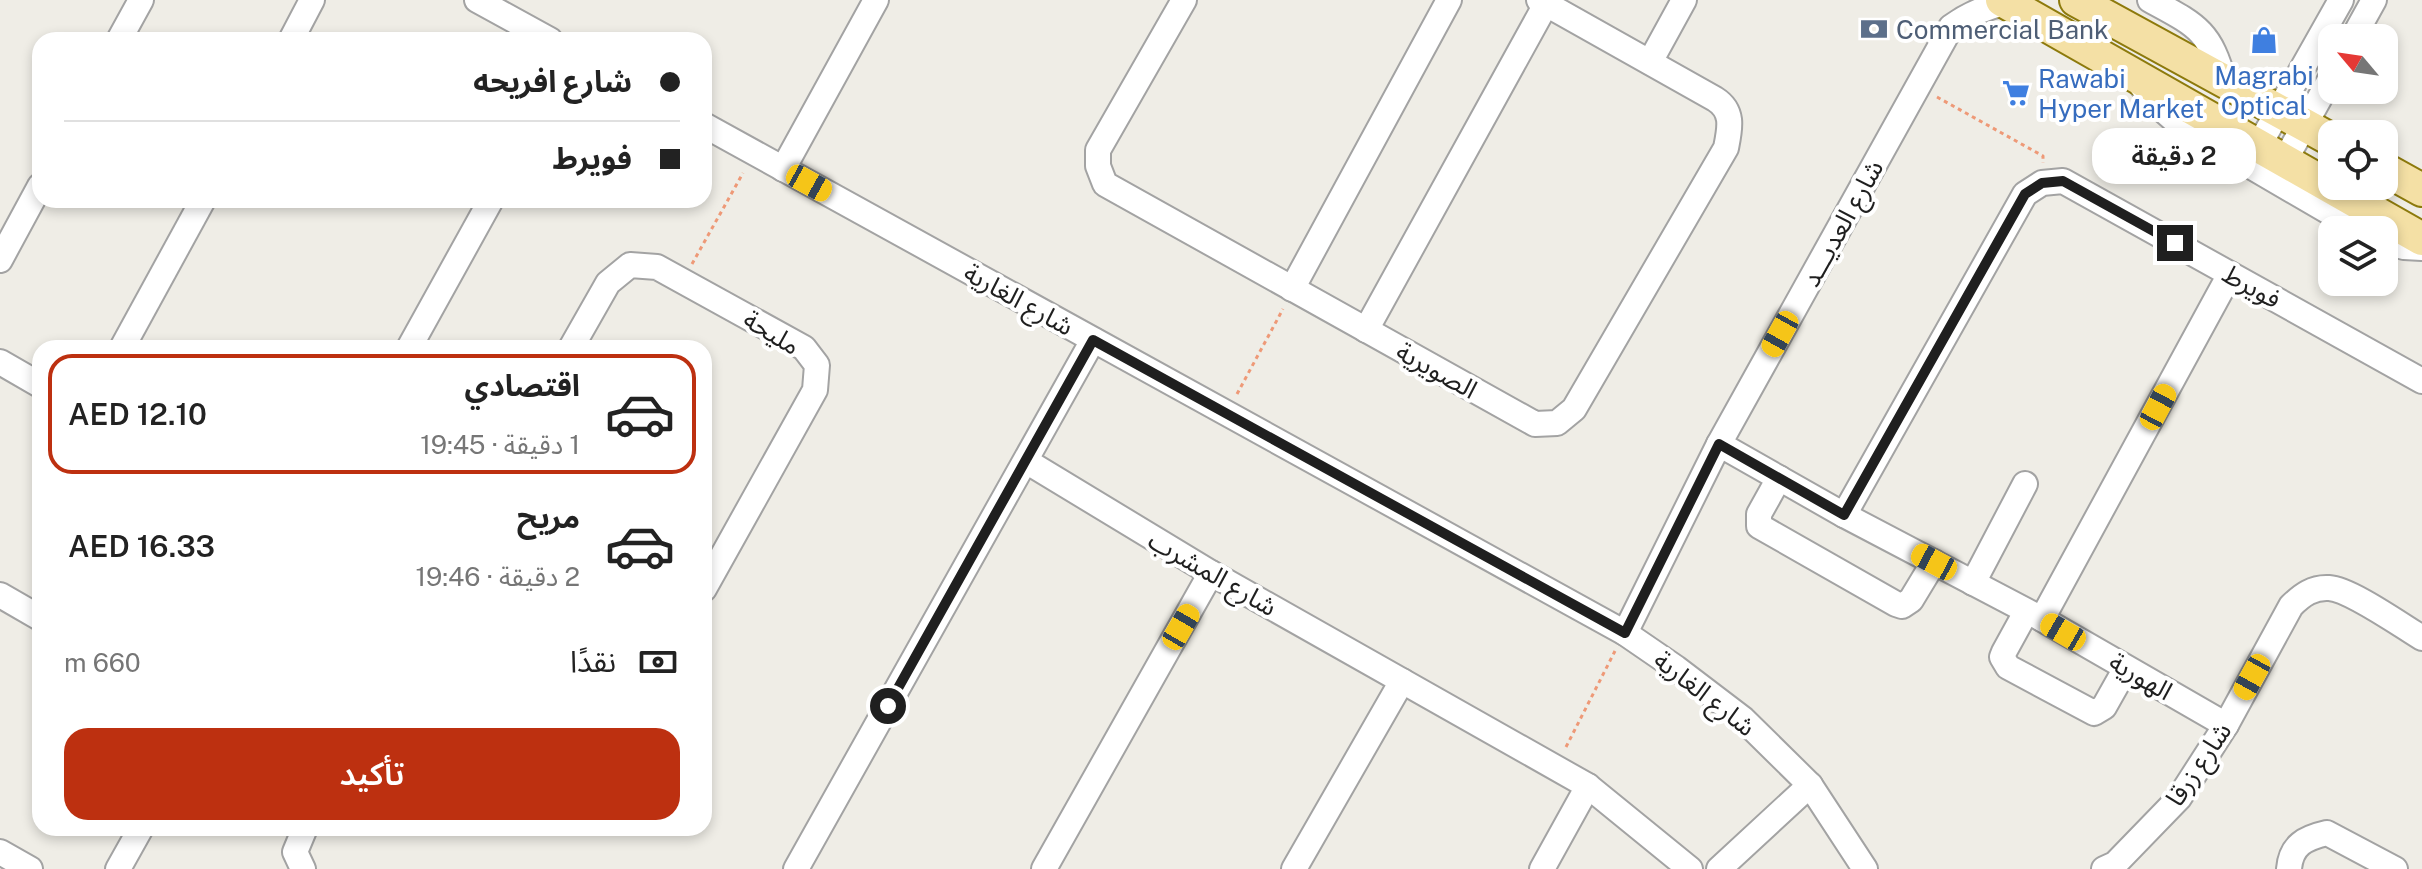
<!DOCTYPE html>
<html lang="ar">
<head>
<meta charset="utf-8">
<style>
  :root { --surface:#fff; --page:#f2f2f2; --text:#222; --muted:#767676; --line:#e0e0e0; --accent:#bd3010 }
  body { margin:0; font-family:"Public Sans","Noto Sans Arabic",sans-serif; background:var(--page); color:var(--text); direction:rtl; height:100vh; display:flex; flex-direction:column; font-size:30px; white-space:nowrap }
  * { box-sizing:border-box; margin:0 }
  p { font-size:26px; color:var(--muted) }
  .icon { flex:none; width:44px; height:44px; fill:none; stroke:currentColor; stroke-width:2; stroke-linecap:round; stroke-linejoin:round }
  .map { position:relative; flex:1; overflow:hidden; direction:ltr }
  .side { position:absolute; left:32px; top:340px; width:680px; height:496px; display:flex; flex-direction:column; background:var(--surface); border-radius:24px; box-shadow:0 4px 12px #0003; direction:rtl }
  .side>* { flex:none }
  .top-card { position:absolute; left:32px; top:32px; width:680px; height:176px; border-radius:24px; box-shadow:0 4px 12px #0003; direction:rtl; display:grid; align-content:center; height:176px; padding:0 32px; background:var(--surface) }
  .needle { width:52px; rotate:299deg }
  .tools { position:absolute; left:2318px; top:24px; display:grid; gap:16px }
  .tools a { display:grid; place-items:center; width:80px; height:80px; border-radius:16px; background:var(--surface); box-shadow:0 4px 12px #0003; font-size:40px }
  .end { position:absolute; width:36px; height:36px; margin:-18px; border:10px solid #1f1f1f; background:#fff; box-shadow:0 0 0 4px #fff }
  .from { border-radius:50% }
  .bubble { position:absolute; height:56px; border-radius:24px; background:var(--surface); box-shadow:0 4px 12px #0003; font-size:26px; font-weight:600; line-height:56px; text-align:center; direction:rtl }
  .car { position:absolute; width:24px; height:48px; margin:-24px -12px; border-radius:10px; box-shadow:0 0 6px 2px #0007; background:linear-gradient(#f5c518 24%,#345 0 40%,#f5c518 0 76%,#345 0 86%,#f5c518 0) }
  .top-card b { display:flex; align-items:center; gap:28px; height:76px; font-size:30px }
  .top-card b+b { border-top:2px solid var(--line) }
  .top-card i { width:20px; height:20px; background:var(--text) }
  ul { padding:14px 0 0; list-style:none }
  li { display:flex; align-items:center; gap:24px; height:120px; margin:0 16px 12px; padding:0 16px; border:4px solid transparent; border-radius:24px }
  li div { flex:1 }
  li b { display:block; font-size:30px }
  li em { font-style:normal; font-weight:600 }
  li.selected { border-color:var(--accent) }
  li>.icon { width:72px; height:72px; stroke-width:1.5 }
  .pay { display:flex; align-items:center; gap:20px; height:88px; padding:0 32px; font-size:30px }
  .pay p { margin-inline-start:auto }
  .cta { display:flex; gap:16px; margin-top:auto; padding:16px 32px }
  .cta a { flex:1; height:92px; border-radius:24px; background:var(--accent); color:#fff; font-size:32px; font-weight:600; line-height:92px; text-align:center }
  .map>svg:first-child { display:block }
</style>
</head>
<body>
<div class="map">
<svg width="2422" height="869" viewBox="0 0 2422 869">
  <rect width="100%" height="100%" fill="#efede6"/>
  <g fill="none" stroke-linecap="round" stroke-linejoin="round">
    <!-- minor casing -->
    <g stroke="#a3a3a3" stroke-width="28">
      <g id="minor">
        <polyline points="477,0 550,40"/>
        <path d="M1184,0L1098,150V166L1105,184L1535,424L1557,423L1574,409L1726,148C1730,128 1734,111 1715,99L1539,0"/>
        <path d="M2150,0C2196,25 2210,30 2224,82"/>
        <polyline points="2353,38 2374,0"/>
        <polyline points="119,40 141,0"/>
        <polyline points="291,40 312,0"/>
        <polyline points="1650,62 1684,0"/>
        <polyline points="2141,85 2155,103 2180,125 2360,230"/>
        <polyline points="704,125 1625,633 1676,668 1743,719 1810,785 1865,869"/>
        <polyline points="2258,147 2341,0"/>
        <polyline points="2284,162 2332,76"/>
        <polyline points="783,169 876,0"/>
        <polyline points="2384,242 2404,247 2422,248"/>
        <polyline points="0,260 40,186"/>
        <polyline points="1292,289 1449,0"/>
        <polyline points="1366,330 1546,4"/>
        <polyline points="122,348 203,200"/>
        <polyline points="409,348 491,200"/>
        <polyline points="571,348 608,283 630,265 657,267 804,348 817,365 815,390 704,589"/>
        <polyline points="0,362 40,385"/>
        <polyline points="1719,444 1844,515 2042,619 2226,725"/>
        <polyline points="1026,461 1211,573 1588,786 1690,869"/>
        <polyline points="1779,478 1759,514 1759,526 1896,604 1902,606 1911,600 1934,562"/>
        <polyline points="1844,515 2025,194 2042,183 2063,181 2422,381"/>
        <polyline points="1973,583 2025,484"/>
        <polyline points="0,595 40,618"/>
        <polyline points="2026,612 2004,652 2002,657 2008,667 2094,713 2104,707 2126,668"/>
        <polyline points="2042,619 2230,274"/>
        <path d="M1625,633L1719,444L1951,27C1969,14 1985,7 2006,3"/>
        <polyline points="0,852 30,869"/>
        <polyline points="118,869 141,828"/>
        <polyline points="303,869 295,852 305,828"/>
        <polyline points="796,869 1093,340"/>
        <polyline points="1044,869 1211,573"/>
        <polyline points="1294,869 1402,681"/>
        <polyline points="1542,869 1588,786"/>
        <polyline points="1719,869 1810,785"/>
        <path d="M2104,869L2115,864L2179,798L2226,725L2291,606C2302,595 2313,587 2329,588C2350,589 2402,626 2422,638"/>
        <path d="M2289,869C2291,845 2305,838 2327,833L2395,869"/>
      </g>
    </g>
    <!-- major casing -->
    <g stroke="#8d7a0c" stroke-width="36">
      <g id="major">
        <polyline points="2002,0 2422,239"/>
        <polyline points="2076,0 2332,140"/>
        <polyline points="2384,169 2422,190"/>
      </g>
    </g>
    <!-- path -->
    <g stroke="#e97" stroke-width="3" stroke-dasharray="4 4" stroke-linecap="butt">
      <polyline points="1937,97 2043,156 2043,163"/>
      <polyline points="692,264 743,173"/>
      <polyline points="1237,394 1283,309"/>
      <polyline points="1566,747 1615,651"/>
    </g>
    <!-- minor -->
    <use href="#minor" stroke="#fff" stroke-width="24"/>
    <!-- major -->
    <use href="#major" stroke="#f4e0a5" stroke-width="32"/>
  </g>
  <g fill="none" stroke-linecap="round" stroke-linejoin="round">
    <!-- route -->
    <polyline stroke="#1f1f1f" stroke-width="10" points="888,706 1093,340 1625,633 1719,444 1844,515 2025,194 2042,183 2063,181 2175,243"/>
  </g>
  <!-- icons -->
  <defs>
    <g id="bank-bare" transform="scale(2.16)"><path d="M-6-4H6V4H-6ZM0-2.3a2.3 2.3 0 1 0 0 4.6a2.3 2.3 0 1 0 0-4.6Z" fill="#5c6f8a" stroke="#fff" stroke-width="2.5" paint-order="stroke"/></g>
    <g id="shop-bare" transform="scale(2.16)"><path d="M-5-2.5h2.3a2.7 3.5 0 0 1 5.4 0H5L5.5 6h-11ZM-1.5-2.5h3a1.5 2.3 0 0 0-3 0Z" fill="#3f7fe0" stroke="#fff" stroke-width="2.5" paint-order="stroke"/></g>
    <g id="supermarket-bare" transform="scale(2.16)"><path d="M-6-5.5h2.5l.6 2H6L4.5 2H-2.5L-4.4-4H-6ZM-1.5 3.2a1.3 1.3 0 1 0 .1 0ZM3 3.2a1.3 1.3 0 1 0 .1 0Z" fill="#3f7fe0" stroke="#fff" stroke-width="2.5" paint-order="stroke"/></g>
  </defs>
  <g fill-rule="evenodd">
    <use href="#bank-bare" x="1874" y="29"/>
    <use href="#shop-bare" x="2264" y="40"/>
    <use href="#supermarket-bare" x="2016" y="93"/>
  </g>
  <g text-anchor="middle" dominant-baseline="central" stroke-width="8" stroke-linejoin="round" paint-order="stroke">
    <!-- service labels -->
    <g font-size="26" fill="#4e5e75" stroke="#fff" text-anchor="start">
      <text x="1896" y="29">Commercial Bank</text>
    </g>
    <!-- shop labels -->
    <g font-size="26" fill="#366cbe" stroke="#fff">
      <text x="2264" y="75">Magrabi<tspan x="2264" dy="30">Optical</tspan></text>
      <text x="2038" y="78" text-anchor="start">Rawabi<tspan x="2038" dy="30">Hyper Market</tspan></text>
    </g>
    <!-- street labels -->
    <g font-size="26" fill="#1f1f1f" stroke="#fff">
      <text transform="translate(1842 223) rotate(-61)">شارع العديـــد</text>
      <text transform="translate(2252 286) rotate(29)">فويرط</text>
      <text transform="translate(1019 299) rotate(29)">شارع الغارية</text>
      <text transform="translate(772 332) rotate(31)">مليحة</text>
      <text transform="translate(1437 370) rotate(29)">الصويرية</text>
      <text transform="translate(1213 573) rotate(30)">شارع المشرب</text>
      <text transform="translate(2141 676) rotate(30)">الهورية</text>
      <text transform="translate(1705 693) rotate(38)">شارع الغارية</text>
      <text transform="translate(2198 764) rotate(-56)">شارع زرقا</text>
    </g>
  </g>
</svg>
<div class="tools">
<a><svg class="needle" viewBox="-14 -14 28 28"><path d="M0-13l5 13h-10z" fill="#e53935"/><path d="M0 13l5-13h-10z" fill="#767676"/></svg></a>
<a><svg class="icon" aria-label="locate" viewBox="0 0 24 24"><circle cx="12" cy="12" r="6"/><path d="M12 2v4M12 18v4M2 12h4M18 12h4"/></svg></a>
<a><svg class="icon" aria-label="layers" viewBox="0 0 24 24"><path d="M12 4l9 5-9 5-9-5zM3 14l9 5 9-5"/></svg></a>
</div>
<i class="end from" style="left:888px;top:706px"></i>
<i class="end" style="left:2175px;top:243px"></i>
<div class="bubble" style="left:2092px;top:128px;width:164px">2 دقيقة</div>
<i class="car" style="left:809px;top:183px;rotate:119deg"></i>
<i class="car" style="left:1780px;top:334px;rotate:209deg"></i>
<i class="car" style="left:2158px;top:407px;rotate:28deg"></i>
<i class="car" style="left:1934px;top:562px;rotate:298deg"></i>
<i class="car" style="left:1181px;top:627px;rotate:30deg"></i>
<i class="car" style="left:2063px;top:632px;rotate:300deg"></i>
<i class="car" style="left:2252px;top:677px;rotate:209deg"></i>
<div class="top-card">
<b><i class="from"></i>شارع افريحه</b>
<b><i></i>فويرط</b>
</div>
<section class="side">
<ul>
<li class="selected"><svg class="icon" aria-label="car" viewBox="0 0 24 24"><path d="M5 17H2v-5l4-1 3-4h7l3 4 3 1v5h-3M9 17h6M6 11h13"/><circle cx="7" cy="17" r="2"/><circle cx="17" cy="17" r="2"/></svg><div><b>اقتصادي</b><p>1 دقيقة · 19:45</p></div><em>AED 12.10</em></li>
<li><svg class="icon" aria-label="car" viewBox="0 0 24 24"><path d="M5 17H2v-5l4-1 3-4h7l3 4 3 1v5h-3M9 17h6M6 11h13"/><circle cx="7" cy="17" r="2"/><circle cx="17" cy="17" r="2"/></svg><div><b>مريح</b><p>2 دقيقة · 19:46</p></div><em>AED 16.33</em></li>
</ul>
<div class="pay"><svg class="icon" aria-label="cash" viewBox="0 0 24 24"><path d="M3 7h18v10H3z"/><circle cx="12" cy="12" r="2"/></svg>نقدًا<p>660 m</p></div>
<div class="cta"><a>تأكيد</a></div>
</section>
</div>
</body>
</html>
